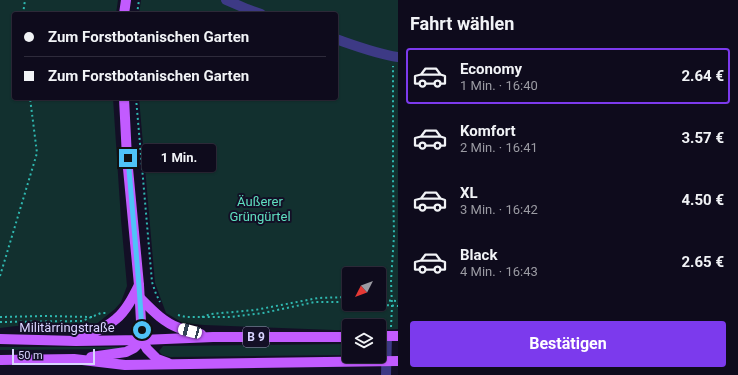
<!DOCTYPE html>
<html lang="de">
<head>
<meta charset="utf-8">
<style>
  :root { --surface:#0e0b1c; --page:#171425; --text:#f1f3f6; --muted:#9b9ba3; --line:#2e2b3b; --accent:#7c3aed }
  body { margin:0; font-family:Roboto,sans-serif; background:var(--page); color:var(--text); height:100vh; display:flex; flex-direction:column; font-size:15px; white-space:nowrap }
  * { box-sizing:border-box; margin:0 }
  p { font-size:13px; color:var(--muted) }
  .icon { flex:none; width:22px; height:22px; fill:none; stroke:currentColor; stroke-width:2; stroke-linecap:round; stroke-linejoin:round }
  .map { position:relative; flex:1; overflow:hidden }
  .panel { display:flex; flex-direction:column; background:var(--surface); width:340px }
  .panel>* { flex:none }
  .hud { position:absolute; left:12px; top:12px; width:326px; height:88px; border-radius:4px; box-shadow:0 1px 3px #0004,0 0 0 1px var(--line); display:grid; align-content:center; height:88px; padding:0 12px; background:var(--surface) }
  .needle { width:26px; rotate:228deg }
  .buttons { position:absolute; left:342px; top:267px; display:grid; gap:8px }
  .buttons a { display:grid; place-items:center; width:44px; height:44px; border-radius:4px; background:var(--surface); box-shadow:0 1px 3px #0004,0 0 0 1px var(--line); font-size:20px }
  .scale { position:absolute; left:12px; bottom:10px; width:83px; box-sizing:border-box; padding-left:4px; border:2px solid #d9d4ff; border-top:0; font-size:11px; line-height:14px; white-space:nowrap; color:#d9d4ff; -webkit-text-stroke:3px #130f26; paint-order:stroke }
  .end { position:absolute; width:18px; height:18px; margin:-9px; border:5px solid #4fc3f7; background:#111; box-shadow:0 0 0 2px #111 }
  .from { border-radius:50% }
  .bubble { position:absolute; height:28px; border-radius:4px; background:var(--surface); box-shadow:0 1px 3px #0004,0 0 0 1px var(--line); font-size:13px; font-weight:700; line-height:28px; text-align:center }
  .car { position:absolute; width:12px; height:24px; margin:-12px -6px; border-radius:5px; box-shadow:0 0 3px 1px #0007; background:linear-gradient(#fff 24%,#345 0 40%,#fff 0 76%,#345 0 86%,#fff 0) }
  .hud b { display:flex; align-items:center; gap:14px; height:38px; font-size:15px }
  .hud b+b { border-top:1px solid var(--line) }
  .hud i { width:10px; height:10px; background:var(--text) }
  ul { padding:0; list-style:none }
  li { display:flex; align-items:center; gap:12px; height:56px; margin:0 8px 6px; padding:0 4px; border:2px solid transparent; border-radius:4px }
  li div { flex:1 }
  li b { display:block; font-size:15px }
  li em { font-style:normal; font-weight:700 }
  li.current { border-color:var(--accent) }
  li>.icon { width:36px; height:36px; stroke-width:1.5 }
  h2 { padding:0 12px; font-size:18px; line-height:48px }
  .action { display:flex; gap:8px; margin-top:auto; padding:8px 12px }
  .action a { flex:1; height:46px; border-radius:4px; background:var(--accent); color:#fff; font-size:16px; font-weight:700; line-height:46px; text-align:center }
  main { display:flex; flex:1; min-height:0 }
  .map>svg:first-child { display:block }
</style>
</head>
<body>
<main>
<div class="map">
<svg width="398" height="375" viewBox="0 0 398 375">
  <rect width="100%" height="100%" fill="#130f26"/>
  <!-- green -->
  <g fill="#12302f" fill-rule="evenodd">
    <polygon points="0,0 118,0 116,14 14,14 14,98 113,98 121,220 127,286 121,302 115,309 95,325 16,326 0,328"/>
    <path d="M141,0H398V329L379,330V326H349V330H334L204,325L183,323L166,313L155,283L139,98H336V14H139ZM349,274H379V304H349Z"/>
    <path d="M349,344V355L170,357C165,356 161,355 159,351L163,346Z"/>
    <polygon points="0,347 123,347 124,349 0,350"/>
  </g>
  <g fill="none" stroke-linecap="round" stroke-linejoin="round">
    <!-- path -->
    <g stroke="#2fb8b0" stroke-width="2" stroke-dasharray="2 3" stroke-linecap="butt">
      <polyline points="23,14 25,0"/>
      <polyline points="137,14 139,0"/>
      <polyline points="136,98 152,282 156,294 160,302"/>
      <polyline points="0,276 37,153 30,98"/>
      <polyline points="379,300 398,301"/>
      <polyline points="372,304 398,306"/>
      <polyline points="178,315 186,317 230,317 263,313 315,302 349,302"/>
      <polyline points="0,317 45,316 92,317"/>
      <polyline points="202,317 211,314 255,310 318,298 349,297"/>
      <polyline points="0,322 82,321 101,313 107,313"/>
      <polyline points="391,327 392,306 391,281 394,236 393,179 393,66"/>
    </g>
    <!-- minor -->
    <g stroke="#3d3a85" stroke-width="10">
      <polyline points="226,0 247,9 261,14"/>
      <path d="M336,39C356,46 377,54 398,57"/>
      <polyline points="386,375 387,336"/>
    </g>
    <!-- major -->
    <g stroke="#c25bff" stroke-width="10">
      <polyline points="124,14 126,0"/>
      <polyline points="124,98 127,158 139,285 142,340 147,349 157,359 168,363"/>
      <path d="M140,298C152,310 163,322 179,328C186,330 194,332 201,334"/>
      <polyline points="379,336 398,336"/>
      <polyline points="0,339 76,341 142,340 213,337 349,337"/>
      <path d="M80,339C92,333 106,328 116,319C126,311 133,297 139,285"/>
      <polyline points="91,357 126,352 134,348 142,340"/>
      <polyline points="0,360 74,359 125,365 398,361"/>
    </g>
  </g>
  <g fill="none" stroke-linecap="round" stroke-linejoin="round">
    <!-- route -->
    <polyline stroke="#4fc3f7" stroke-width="5" points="128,158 139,286 142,330"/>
  </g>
  <g text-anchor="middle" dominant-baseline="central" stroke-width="4" stroke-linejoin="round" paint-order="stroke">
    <!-- shield labels -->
    <rect fill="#130f26" stroke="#9e99be" stroke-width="1" x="243" y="327" width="26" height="20" rx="3"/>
    <g font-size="12" font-weight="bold" fill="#d9d4ff">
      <text x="256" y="337">B 9</text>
    </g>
    <!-- park labels -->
    <g font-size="13" fill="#5fe0c0" stroke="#130f26">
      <text x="260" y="201">Äußerer<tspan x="260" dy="15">Grüngürtel</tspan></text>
    </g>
    <!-- street labels -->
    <g font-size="13" fill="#d9d4ff" stroke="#130f26">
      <text x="67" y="327">Militärringstraße</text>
    </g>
  </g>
</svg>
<div class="buttons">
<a><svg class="needle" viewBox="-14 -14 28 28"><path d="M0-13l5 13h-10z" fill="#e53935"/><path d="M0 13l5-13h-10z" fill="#9b9ba3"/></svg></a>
<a><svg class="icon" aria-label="layers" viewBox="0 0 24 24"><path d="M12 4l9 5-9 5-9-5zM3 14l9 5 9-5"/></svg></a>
</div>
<div class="scale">50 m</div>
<i class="end from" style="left:142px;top:330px"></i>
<i class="end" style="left:128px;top:158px"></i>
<div class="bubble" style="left:142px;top:144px;width:74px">1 Min.</div>
<i class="car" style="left:190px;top:331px;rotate:285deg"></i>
<div class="hud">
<b><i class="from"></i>Zum Forstbotanischen Garten</b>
<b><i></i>Zum Forstbotanischen Garten</b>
</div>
</div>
<section class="panel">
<h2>Fahrt wählen</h2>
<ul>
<li class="current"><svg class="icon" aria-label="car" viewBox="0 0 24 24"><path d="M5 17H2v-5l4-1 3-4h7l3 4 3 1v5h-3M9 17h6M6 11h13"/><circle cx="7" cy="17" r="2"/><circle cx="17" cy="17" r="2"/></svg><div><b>Economy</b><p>1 Min. · 16:40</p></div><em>2.64 €</em></li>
<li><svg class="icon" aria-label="car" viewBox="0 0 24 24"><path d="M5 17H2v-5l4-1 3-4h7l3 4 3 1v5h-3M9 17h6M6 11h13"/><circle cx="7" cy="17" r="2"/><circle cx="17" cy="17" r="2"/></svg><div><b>Komfort</b><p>2 Min. · 16:41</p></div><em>3.57 €</em></li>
<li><svg class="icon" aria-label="car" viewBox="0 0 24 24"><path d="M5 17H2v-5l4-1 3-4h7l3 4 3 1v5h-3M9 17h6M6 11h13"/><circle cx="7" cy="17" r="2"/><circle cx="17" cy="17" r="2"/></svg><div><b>XL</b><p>3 Min. · 16:42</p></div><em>4.50 €</em></li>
<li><svg class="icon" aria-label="car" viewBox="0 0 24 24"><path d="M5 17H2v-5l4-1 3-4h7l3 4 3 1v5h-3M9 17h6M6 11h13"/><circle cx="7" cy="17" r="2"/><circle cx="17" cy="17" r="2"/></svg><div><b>Black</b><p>4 Min. · 16:43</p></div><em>2.65 €</em></li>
</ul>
<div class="action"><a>Bestätigen</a></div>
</section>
</main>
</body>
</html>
